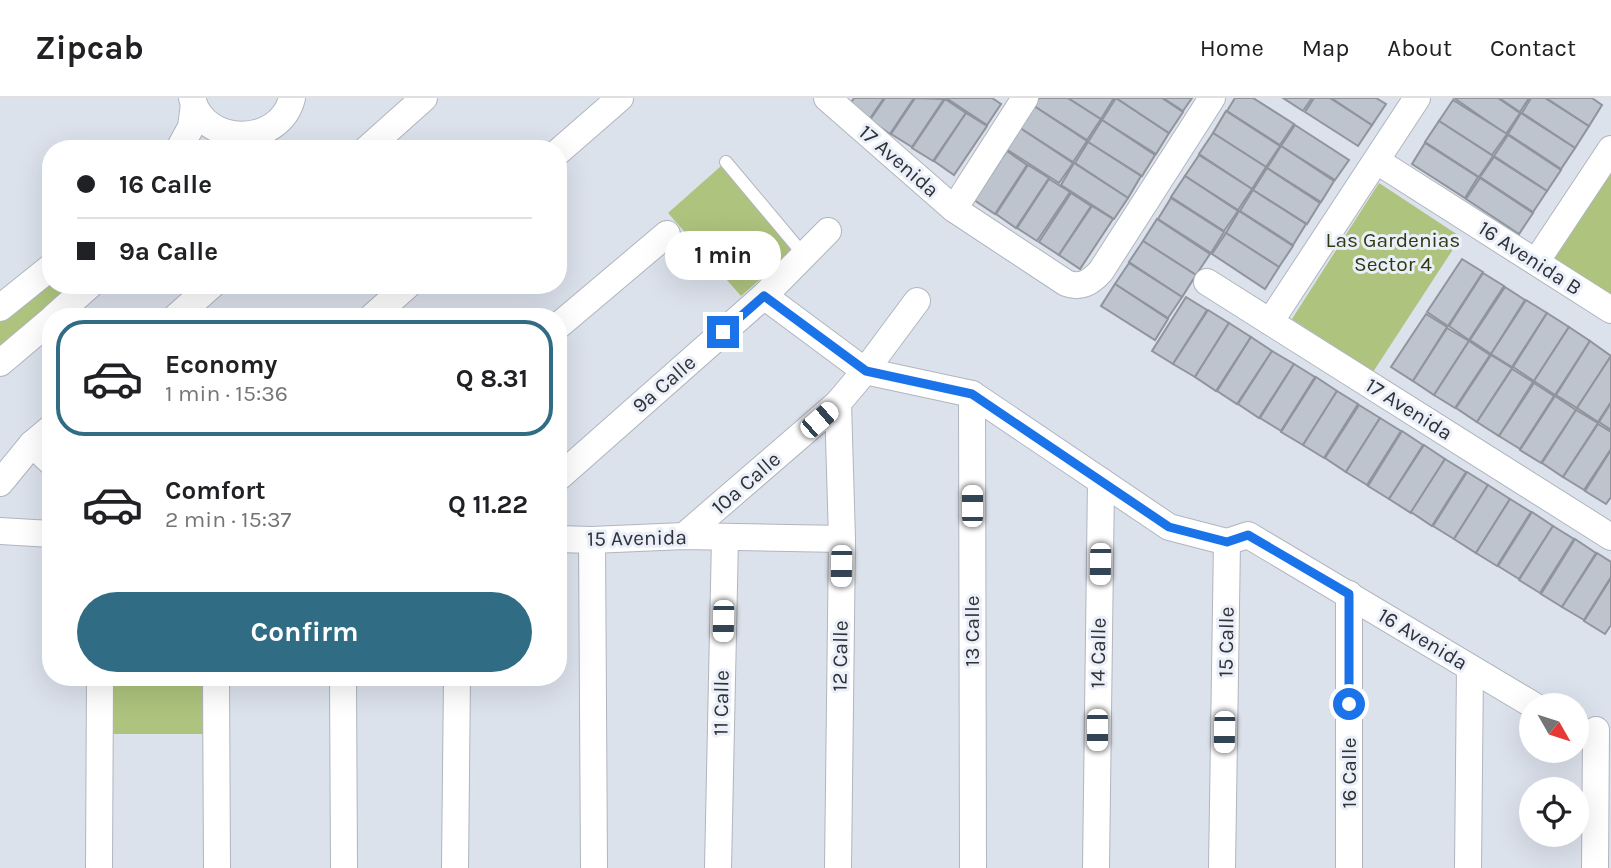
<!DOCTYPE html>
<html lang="en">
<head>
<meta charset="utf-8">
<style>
  :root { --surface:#fff; --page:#f2f2f2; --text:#202124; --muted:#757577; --line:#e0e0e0; --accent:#306d84 }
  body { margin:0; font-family:Karla,sans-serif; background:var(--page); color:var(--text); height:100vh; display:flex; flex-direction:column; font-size:26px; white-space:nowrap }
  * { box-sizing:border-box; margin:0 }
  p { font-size:23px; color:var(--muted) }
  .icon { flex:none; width:38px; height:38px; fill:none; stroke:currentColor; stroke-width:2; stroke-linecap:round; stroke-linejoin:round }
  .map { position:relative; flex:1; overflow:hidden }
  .details { position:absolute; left:42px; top:210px; width:525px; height:378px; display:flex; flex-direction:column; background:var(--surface); border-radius:28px; box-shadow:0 7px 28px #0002 }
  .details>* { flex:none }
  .top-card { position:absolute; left:42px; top:42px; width:525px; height:154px; border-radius:28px; box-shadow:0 7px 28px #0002; display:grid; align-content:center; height:154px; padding:0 35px; background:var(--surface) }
  .needle { width:46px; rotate:129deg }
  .controls { position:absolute; left:1519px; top:595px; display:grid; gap:14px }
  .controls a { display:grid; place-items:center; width:70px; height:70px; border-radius:50%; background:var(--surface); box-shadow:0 7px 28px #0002; font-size:35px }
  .end { position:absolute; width:32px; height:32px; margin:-16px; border:9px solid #1a73e8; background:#fff; box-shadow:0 0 0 4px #fff }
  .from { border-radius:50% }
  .bubble { position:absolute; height:49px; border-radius:24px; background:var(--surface); box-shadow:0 7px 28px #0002; font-size:23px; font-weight:700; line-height:49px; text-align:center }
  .car { position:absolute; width:21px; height:42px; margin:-21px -10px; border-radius:9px; box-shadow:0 0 5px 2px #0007; background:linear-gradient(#fff 24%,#345 0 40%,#fff 0 76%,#345 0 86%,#fff 0) }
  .top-card b { display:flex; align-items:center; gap:24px; height:66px; font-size:26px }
  .top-card b+b { border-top:2px solid var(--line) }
  .top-card i { width:18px; height:18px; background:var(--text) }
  ul { padding:12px 0 0; list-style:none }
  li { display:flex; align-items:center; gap:21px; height:116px; margin:0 14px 10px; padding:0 21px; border:4px solid transparent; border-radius:28px }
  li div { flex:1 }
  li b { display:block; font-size:26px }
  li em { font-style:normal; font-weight:700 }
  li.current { border-color:var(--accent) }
  li>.icon { width:63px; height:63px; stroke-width:1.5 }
  .primary-button { display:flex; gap:14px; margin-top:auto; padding:14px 35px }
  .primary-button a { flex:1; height:80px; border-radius:42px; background:var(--accent); color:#fff; font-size:28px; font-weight:700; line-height:80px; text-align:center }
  header { display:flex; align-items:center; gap:42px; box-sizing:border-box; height:98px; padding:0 35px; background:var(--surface); border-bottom:2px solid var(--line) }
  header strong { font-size:33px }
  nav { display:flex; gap:38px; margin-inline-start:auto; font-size:24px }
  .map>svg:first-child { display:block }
</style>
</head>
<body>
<header>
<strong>Zipcab</strong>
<nav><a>Home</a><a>Map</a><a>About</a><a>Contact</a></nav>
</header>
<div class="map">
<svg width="1611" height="770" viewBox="0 0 1611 770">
  <rect width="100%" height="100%" fill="#dce2ec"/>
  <!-- green -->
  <g fill="#aec37e">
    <polygon points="721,68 795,151 741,198 668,115"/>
    <polygon points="1611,74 1611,199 1554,161"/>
    <polygon points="1379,85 1461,139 1373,274 1292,221"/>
    <polygon points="51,169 51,187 90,187 0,265 0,210"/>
    <rect x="98" y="579" width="107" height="57"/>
  </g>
  <!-- building -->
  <g fill="#bec4cd" stroke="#8f949d" stroke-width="2">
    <polygon points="854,0 884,0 869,22 849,8"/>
    <polygon points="885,0 914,0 890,36 870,22"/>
    <polygon points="915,0 944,1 912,49 891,36"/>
    <polygon points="946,0 992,0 1001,6 987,27"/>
    <polygon points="1039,0 1068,0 1101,21 1087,42 1034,8"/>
    <polygon points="1068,0 1114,0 1101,21"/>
    <polygon points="1116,0 1169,35 1156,56 1102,22"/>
    <polygon points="1116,0 1162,0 1183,14 1169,35"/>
    <polygon points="1163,0 1192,0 1183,13"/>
    <polygon points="1235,0 1253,0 1294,26 1280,47 1227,13"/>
    <polygon points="1283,0 1312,0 1303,13"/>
    <polygon points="1314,0 1330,0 1372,27 1358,48 1305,14"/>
    <polygon points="1331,0 1376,0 1386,6 1372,27"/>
    <polygon points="1454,0 1498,0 1520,15 1506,36"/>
    <polygon points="1499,0 1529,0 1520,14"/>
    <polygon points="1531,0 1545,0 1589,28 1575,50 1522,15"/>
    <polygon points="1546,0 1592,0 1602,7 1589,28"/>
    <polygon points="945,1 966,15 933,63 912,50"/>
    <polygon points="1453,2 1507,36 1492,57 1439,23"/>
    <polygon points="1034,8 1087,43 1073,64 1020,30"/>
    <polygon points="1226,13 1280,48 1266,69 1213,35"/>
    <polygon points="966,15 987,28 954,77 934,63"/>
    <polygon points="1521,15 1575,50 1561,71 1508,36"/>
    <polygon points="1102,22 1155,57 1142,78 1088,44"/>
    <polygon points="1439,23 1493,58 1479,79 1425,44"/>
    <polygon points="1295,27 1349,62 1335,82 1281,48"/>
    <polygon points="1020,30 1073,65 1059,85 1006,51"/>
    <polygon points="1213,35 1266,69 1252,91 1199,56"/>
    <polygon points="1508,37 1561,72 1547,93 1494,58"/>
    <polygon points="1088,44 1141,78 1128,100 1075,65"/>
    <polygon points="1425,45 1478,79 1465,100 1412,66"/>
    <polygon points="1281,48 1334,83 1321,104 1267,70"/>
    <polygon points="1007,53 1027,67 995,116 974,102"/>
    <polygon points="1199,57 1252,91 1238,112 1185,78"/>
    <polygon points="1494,59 1547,93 1533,114 1480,79"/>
    <polygon points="1074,65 1128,100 1114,121 1061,87"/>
    <polygon points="1028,67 1049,80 1016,130 996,116"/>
    <polygon points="1267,70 1320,105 1307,126 1253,92"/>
    <polygon points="1185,78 1238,113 1224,133 1171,99"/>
    <polygon points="1480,80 1533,115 1519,136 1466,101"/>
    <polygon points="1049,81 1070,94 1037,143 1017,130"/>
    <polygon points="1253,92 1306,126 1293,147 1240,113"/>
    <polygon points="1071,95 1091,108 1059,157 1039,144"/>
    <polygon points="1171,100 1224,134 1211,155 1158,121"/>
    <polygon points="1092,108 1113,121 1080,171 1059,157"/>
    <polygon points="1239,113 1293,148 1279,169 1226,135"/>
    <polygon points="1157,121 1210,156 1196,177 1143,143"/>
    <polygon points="1226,135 1279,169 1265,191 1212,156"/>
    <polygon points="1143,143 1196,177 1182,199 1129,164"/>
    <polygon points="1462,161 1483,174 1448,228 1427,214"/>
    <polygon points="1129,165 1182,199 1168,220 1115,186"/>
    <polygon points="1483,175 1504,188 1469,242 1449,228"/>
    <polygon points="1115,186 1168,221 1155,242 1101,208"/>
    <polygon points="1505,189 1525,202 1491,256 1470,242"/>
    <polygon points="1186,199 1207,212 1173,266 1152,253"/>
    <polygon points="1526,202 1547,215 1512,269 1491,256"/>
    <polygon points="1208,212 1229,225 1195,279 1173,266"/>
    <polygon points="1547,215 1569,229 1534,283 1513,269"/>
    <polygon points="1426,216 1447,229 1413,283 1391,269"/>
    <polygon points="1229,225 1251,239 1216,293 1195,279"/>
    <polygon points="1569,229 1590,243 1555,297 1534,283"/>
    <polygon points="1447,230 1469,243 1434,297 1413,283"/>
    <polygon points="1251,239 1272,253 1237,306 1217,293"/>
    <polygon points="1469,243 1490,257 1455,310 1434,297"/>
    <polygon points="1590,243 1611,258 1577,310 1556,297"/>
    <polygon points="1272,253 1294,266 1259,320 1238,306"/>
    <polygon points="1491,257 1512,270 1477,324 1456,310"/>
    <polygon points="1611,258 1611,304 1598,324 1577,310"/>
    <polygon points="1294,266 1315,279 1281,333 1260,320"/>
    <polygon points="1512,271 1533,284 1499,338 1477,324"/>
    <polygon points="1316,279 1337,293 1303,347 1281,334"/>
    <polygon points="1534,285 1554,298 1520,351 1499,338"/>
    <polygon points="1337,293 1358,306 1324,360 1303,347"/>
    <polygon points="1555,298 1576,312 1541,365 1520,352"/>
    <polygon points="1611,305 1611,332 1599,324"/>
    <polygon points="1359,307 1380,320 1346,374 1325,360"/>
    <polygon points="1576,312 1598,325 1563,379 1542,365"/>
    <polygon points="1380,320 1401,333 1367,387 1346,374"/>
    <polygon points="1598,326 1611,334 1611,351 1584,392 1563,379"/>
    <polygon points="1402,333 1423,347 1389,401 1368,388"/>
    <polygon points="1424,347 1445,361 1411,415 1389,401"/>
    <polygon points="1611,352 1611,399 1606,406 1585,393"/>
    <polygon points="1445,361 1466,374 1432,428 1411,414"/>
    <polygon points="1467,374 1488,387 1454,441 1433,428"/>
    <polygon points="1488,387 1510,401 1476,455 1454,441"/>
    <polygon points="1510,401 1531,414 1497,468 1476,455"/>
    <polygon points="1532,414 1553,428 1519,481 1498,468"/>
    <polygon points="1553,428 1574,441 1540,495 1519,482"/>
    <polygon points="1575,441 1596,455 1562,509 1541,496"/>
    <polygon points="1597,455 1611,464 1611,479 1584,522 1562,509"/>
    <polygon points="1611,480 1611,527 1605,536 1584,523"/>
  </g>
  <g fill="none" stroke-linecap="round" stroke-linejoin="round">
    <!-- service casing -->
    <g stroke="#b0b5bf" stroke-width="14">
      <polyline id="service" points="726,64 804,157"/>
    </g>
    <!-- minor casing -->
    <g stroke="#b0b5bf" stroke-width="28">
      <g id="minor">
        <path d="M192,0C204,49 280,49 292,0"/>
        <path d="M827,0L954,111L1066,185C1081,191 1091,184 1101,173L1212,0"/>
        <polyline points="179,51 191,29 194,6"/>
        <polyline points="367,51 424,0"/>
        <polyline points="558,54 620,0"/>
        <polyline points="1377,63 1611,212"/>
        <polyline points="954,111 1025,0"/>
        <polyline points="1536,164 1611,51"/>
        <polyline points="1207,184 1611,439"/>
        <polyline points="764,198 865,273 972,296 1169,429 1227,444 1248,437 1533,607"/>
        <polyline points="0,210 51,169"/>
        <polyline points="54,219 90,187"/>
        <polyline points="176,219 212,187"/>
        <polyline points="372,219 408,187"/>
        <polyline points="1270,224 1417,0"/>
        <polyline points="558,228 667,136"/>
        <polyline points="0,265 51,222"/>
        <polyline points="972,296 973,770"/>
        <polyline points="32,346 51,364"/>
        <polyline points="558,380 764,198 828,133"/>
        <polyline points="0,385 32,346 51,330"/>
        <polyline points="0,433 51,436"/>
        <polyline points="684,438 838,305 865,273 917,203"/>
        <polyline points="558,441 592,442 684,438 842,441"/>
        <polyline points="592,442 594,770"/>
        <polyline points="1349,496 1349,770"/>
        <polyline points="216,579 217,770"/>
        <polyline points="343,579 344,770"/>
        <polyline points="99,770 100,579"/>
        <polyline points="455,770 457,579"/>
        <polyline points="718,770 725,440"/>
        <polyline points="838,770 842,441 838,305"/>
        <polyline points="1096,770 1101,383"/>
        <polyline points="1222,770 1227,444"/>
        <polyline points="1468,770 1470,570"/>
        <polyline points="1595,770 1596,632"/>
      </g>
    </g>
    <!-- service -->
    <use href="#service" stroke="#fff" stroke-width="12"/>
    <!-- minor -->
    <use href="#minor" stroke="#fff" stroke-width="26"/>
  </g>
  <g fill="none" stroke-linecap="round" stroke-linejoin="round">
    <!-- route -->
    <polyline stroke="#1a73e8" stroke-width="9" points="723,234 764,198 866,273 972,296 1169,429 1227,444 1248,437 1349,496 1349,606"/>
  </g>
  <g text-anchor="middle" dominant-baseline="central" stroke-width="6" stroke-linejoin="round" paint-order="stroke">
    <!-- street labels -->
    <g font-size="21" fill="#303236" stroke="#eaeff9">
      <text transform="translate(899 63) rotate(41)">17 Avenida</text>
      <text transform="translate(1530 160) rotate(33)">16 Avenida B</text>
      <text transform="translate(664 286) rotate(-41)">9a Calle</text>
      <text transform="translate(1409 311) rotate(32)">17 Avenida</text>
      <text transform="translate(746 385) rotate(-41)">10a Calle</text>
      <text transform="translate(637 440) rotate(-1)">15 Avenida</text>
      <text transform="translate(972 533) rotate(-90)">13 Calle</text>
      <text transform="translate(1423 541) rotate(31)">16 Avenida</text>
      <text transform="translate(1226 544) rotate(-89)">15 Calle</text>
      <text transform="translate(1098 555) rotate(-89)">14 Calle</text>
      <text transform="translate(840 558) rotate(-89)">12 Calle</text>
      <text transform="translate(721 605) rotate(-89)">11 Calle</text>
      <text transform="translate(1349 675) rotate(-90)">16 Calle</text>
    </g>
    <!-- park labels -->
    <g font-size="21" fill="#303a12" stroke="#eaeff9">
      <text x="1393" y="142">Las Gardenias<tspan x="1393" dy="24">Sector 4</tspan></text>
    </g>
  </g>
</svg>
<div class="controls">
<a><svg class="needle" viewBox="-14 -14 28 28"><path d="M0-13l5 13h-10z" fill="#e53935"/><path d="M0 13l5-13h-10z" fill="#757577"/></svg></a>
<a><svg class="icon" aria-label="locate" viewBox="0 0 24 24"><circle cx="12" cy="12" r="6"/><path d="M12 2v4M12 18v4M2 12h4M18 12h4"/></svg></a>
</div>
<i class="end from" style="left:1349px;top:606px"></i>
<i class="end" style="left:723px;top:234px"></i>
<div class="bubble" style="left:665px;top:133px;width:116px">1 min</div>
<i class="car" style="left:819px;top:322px;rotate:49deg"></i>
<i class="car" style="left:972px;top:408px;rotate:0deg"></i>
<i class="car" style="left:1100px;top:466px;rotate:181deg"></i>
<i class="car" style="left:841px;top:468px;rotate:181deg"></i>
<i class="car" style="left:723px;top:523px;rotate:181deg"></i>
<i class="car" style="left:1097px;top:632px;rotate:180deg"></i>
<i class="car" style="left:1224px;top:634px;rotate:181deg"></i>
<div class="top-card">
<b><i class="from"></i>16 Calle</b>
<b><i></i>9a Calle</b>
</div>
<section class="details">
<ul>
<li class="current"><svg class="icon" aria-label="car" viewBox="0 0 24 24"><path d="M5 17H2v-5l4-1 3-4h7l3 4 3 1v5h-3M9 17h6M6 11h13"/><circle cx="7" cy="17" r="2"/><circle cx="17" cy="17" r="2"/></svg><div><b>Economy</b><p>1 min · 15:36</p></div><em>Q 8.31</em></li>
<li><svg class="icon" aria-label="car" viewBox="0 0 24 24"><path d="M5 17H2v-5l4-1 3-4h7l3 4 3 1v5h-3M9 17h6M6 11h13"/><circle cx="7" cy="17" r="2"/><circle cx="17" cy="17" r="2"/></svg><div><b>Comfort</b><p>2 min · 15:37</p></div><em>Q 11.22</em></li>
</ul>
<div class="primary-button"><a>Confirm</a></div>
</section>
</div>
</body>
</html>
